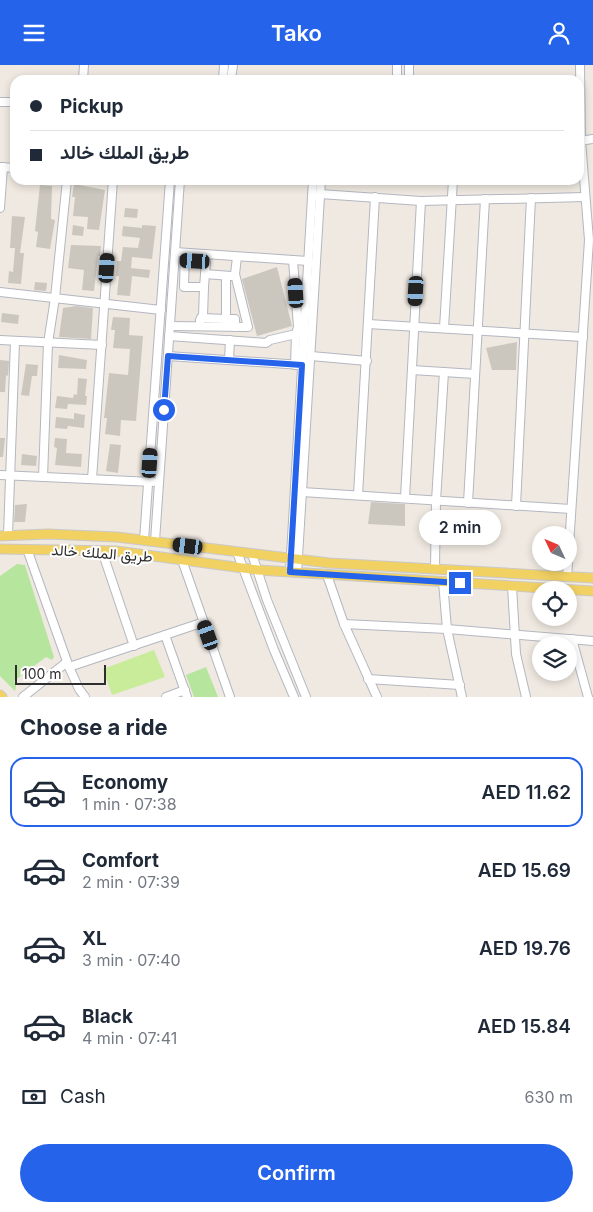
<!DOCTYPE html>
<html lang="en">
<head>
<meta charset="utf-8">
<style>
  :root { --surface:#fff; --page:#f2f2f3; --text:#1f2937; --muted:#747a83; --line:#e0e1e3; --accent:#2563eb }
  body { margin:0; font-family:Inter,Vazirmatn,sans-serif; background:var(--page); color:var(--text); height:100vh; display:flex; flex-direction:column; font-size:19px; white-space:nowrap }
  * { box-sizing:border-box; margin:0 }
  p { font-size:16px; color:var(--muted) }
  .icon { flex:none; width:28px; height:28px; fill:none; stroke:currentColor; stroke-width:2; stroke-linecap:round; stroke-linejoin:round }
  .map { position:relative; height:632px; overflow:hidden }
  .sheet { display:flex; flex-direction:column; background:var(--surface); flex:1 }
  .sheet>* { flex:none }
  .guide { position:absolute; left:10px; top:10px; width:574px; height:110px; border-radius:15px; box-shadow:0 2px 8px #0003; display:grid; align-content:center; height:110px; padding:0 20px; background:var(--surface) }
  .needle { width:32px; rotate:314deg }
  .controls { position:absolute; left:532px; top:461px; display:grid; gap:10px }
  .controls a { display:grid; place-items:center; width:45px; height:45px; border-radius:50%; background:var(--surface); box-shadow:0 2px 8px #0003; font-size:25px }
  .scale { position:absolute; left:15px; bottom:12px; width:91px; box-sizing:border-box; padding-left:5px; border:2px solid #2e2e2e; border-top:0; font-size:14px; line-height:18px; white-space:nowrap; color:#2e2e2e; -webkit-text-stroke:4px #fff; paint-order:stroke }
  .end { position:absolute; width:22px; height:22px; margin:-11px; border:6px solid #2563eb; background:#fff; box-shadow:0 0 0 2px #fff }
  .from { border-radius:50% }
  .bubble { position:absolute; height:35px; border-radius:18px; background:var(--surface); box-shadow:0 2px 8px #0003; font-size:16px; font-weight:600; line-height:35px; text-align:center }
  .car { position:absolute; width:15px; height:30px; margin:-15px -8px; border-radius:6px; box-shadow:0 0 4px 1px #0007; background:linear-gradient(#222 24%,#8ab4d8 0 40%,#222 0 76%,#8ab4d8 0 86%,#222 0) }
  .guide b { display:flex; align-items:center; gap:18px; height:48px; font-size:19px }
  .guide b+b { border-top:1px solid var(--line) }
  .guide i { width:12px; height:12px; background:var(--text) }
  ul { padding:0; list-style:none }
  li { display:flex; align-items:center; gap:15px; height:70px; margin:0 10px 8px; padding:0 10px; border:2px solid transparent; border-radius:15px }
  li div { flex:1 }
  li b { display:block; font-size:19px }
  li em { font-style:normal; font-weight:600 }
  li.selected { border-color:var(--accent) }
  li>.icon { width:45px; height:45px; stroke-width:1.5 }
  h2 { padding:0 20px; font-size:22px; line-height:60px }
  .pay { display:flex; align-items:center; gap:12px; height:55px; padding:0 20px; font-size:19px }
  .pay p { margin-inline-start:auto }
  .button { display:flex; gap:10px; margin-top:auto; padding:10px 20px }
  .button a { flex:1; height:58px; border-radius:30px; background:var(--accent); color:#fff; font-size:20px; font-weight:600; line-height:58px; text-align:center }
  header { display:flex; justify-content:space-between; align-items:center; height:65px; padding:0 20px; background:var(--accent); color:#fff; font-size:22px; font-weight:600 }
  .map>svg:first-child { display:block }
</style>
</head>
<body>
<header><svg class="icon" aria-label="menu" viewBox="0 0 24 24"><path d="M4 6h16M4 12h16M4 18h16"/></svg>Tako<svg class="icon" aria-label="person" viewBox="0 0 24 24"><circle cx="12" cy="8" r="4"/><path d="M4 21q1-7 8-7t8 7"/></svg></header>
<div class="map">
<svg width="593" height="632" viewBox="0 0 593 632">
  <rect width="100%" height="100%" fill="#efe9e1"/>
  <!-- green -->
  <g fill="#b6e59e">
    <polygon points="17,499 25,500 54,592 52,595 46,592 14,616 16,621 15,626 0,611 0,511"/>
    <polygon points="206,602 218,632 194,632 186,610"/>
  </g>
  <!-- pitch -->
  <polygon fill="#c9ec9a" points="154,585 165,612 112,630 103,604"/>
  <!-- building -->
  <g fill="#cbc7bf">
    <polygon points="74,119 105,125 99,165 87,164 88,152 73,151 75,132 72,132"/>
    <polygon points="40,120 52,121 51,154 55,155 50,184 36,182 38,167 35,166"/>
    <polygon points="125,143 138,144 137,153 124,152"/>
    <polygon points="12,151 25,152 20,188 24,188 21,219 8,218 9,206 13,207 15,183 10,183"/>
    <polygon points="73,160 84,162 83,171 72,170"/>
    <polygon points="142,160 156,161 152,194 132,192 131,203 150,205 149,213 132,211 130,231 117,230 119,211 116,211 117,196 121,196 123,182 138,183 140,173 122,171 123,161 142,163"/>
    <polygon points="71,180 101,181 100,191 98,191 94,226 82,225 84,205 68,203"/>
    <polygon points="277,202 292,261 257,271 242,214"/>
    <polygon points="35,217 47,218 46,226 34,225"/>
    <polygon points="76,241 93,243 91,274 59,272 63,243"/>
    <polygon points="2,248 19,250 18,259 1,257"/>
    <polygon points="113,252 130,253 129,270 143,271 136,356 121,355 120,371 105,369 107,353 104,353 109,308 128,310 130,284 113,283 115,265 111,265"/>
    <polygon points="517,277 516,305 492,305 486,283"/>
    <polygon points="59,290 87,295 86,304 58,303"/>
    <polygon points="0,295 9,296 8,311 6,310 5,327 0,327"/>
    <polygon points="26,299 38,300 37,311 32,311 29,331 21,330"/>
    <polygon points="78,313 87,314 85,331 87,331 86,340 68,339 67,344 55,343 57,331 73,333 74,329 77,330"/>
    <polygon points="74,348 85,350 84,363 68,361 67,364 55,363 56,352 74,354"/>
    <polygon points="0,373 5,373 3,392 0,392"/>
    <polygon points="55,373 67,374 66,388 82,389 81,402 55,400 57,383 54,382"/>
    <polygon points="110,379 121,380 118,408 106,406"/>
    <polygon points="22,389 37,391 36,401 21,400"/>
    <polygon points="371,437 405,439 405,461 368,459"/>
    <polygon points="27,439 25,457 14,457 15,440"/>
  </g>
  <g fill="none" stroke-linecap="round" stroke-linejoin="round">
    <!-- minor casing -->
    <g stroke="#b4b7c1" stroke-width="10">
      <g id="minor">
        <polyline points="83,15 84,0"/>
        <polyline points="223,15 224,0"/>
        <polyline points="231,15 233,0"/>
        <polyline points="397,15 397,0"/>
        <polyline points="409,15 409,0"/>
        <polyline points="0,37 15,37"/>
        <polyline points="579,76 593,74"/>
        <polyline points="0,102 15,103"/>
        <polyline points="320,129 421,136 585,132"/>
        <polyline points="0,143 3,102"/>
        <polyline points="175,187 308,196"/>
        <polyline points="185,188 184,222 204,222 203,251 200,255 200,261"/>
        <polyline points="185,196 206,197 204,222"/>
        <polyline points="205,209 231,211"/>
        <polyline points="0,227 161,245"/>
        <polyline points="201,253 226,254 226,211"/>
        <polyline points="226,254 235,254 235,262"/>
        <polyline points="368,259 583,272"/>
        <polyline points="170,261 248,262 235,209 237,192"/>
        <polyline points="444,263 453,115"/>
        <polyline points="169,271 266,278 270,275 296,269 298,262 293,195"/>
        <polyline points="0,275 102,280"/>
        <polyline points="168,291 302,300"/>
        <polyline points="311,291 367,296"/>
        <polyline points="229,295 230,275"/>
        <polyline points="295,300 296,269"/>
        <polyline points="412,305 475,309"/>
        <polyline points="0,410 153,417"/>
        <polyline points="43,412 48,278 55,233 67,115"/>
        <polyline points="92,414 113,115"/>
        <polyline points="302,427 571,444"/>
        <polyline points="358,430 375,132"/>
        <polyline points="405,433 421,136"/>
        <polyline points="468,438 485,134"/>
        <polyline points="516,441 531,133"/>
        <polyline points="8,470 15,276"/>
        <polyline points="144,475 170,115"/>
        <polyline points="155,476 180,115"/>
        <polyline points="569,481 589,175 581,76 580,0"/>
        <polyline points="27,484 69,602 79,624 85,632"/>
        <polyline points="102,486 134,581"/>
        <polyline points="237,487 274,585 294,632"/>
        <polyline points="252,489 267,535 306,632"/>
        <polyline points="182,495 230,632"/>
        <polyline points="435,504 436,436 444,307"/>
        <polyline points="290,507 313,115"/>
        <polyline points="297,508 321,115"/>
        <polyline points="327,510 344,559 377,632"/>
        <polyline points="567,512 568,498"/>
        <polyline points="443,517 447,564 462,632"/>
        <polyline points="512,521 516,589 526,632"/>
        <polyline points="344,559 447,564 593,576"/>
        <polyline points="165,570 187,632"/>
        <polyline points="572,574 588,632"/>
        <polyline points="69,602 204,557"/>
        <polyline points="368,614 460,620"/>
        <polyline points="23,632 67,597"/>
        <polyline points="166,632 185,625"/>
      </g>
    </g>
    <!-- major casing -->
    <g stroke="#c9c9c9" stroke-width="11">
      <g id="major">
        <polyline points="0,471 48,469 117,472 329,498 593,513"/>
        <polyline points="0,484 116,486 258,505 593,526"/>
        <polyline points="0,630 2,632"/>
      </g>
    </g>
    <!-- minor -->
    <use href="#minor" stroke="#fff" stroke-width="8"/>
    <!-- major -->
    <use href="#major" stroke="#f2d163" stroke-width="9"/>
  </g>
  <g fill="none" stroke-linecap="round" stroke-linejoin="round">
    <!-- route -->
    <polyline stroke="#2563eb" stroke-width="6" points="164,345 168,291 302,300 290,507 460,518"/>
  </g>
  <g text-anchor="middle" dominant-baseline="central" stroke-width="4" stroke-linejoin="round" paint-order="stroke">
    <!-- street labels -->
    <g font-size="15" fill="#2e2e2e" stroke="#fff">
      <text transform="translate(102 488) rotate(4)">طريق الملك خالد</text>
    </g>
  </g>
</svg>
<div class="controls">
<a><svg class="needle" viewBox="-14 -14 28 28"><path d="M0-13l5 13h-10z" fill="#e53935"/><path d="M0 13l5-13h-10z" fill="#747a83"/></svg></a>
<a><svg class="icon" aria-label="locate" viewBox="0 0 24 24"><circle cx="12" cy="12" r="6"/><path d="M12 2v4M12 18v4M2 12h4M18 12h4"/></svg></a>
<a><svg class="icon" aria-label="layers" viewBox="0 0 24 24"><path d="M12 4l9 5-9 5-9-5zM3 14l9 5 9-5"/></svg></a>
</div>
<div class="scale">100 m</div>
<i class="end from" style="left:164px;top:345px"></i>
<i class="end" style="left:460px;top:518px"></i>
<div class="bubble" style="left:419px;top:445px;width:82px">2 min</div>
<i class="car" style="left:195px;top:196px;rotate:273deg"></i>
<i class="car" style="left:107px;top:203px;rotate:4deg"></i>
<i class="car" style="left:416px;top:226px;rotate:183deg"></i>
<i class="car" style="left:296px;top:228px;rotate:356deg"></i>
<i class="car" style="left:150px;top:398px;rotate:4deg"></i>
<i class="car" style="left:188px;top:481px;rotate:277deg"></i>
<i class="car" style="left:208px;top:570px;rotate:341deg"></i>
<div class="guide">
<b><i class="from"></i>Pickup</b>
<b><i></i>طريق الملك خالد</b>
</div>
</div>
<section class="sheet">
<h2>Choose a ride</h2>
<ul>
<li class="selected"><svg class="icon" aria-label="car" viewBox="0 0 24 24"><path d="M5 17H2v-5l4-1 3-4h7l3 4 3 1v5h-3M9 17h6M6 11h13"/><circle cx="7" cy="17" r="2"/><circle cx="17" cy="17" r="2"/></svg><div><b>Economy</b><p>1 min · 07:38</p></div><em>AED 11.62</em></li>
<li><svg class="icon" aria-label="car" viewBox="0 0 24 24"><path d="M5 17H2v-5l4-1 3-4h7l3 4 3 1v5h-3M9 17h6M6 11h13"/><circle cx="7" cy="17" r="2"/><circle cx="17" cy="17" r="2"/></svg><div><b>Comfort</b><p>2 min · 07:39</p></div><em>AED 15.69</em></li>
<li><svg class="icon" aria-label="car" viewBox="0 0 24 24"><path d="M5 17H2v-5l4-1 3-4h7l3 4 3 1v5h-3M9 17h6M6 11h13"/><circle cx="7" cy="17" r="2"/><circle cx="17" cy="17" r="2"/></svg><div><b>XL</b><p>3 min · 07:40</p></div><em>AED 19.76</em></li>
<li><svg class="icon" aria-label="car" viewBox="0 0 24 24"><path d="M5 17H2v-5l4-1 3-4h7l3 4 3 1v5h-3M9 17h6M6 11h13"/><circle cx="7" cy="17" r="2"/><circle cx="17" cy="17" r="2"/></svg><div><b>Black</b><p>4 min · 07:41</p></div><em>AED 15.84</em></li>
</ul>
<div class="pay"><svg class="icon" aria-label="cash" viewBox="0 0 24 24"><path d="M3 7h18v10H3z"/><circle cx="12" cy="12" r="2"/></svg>Cash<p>630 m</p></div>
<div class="button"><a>Confirm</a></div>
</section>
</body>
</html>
